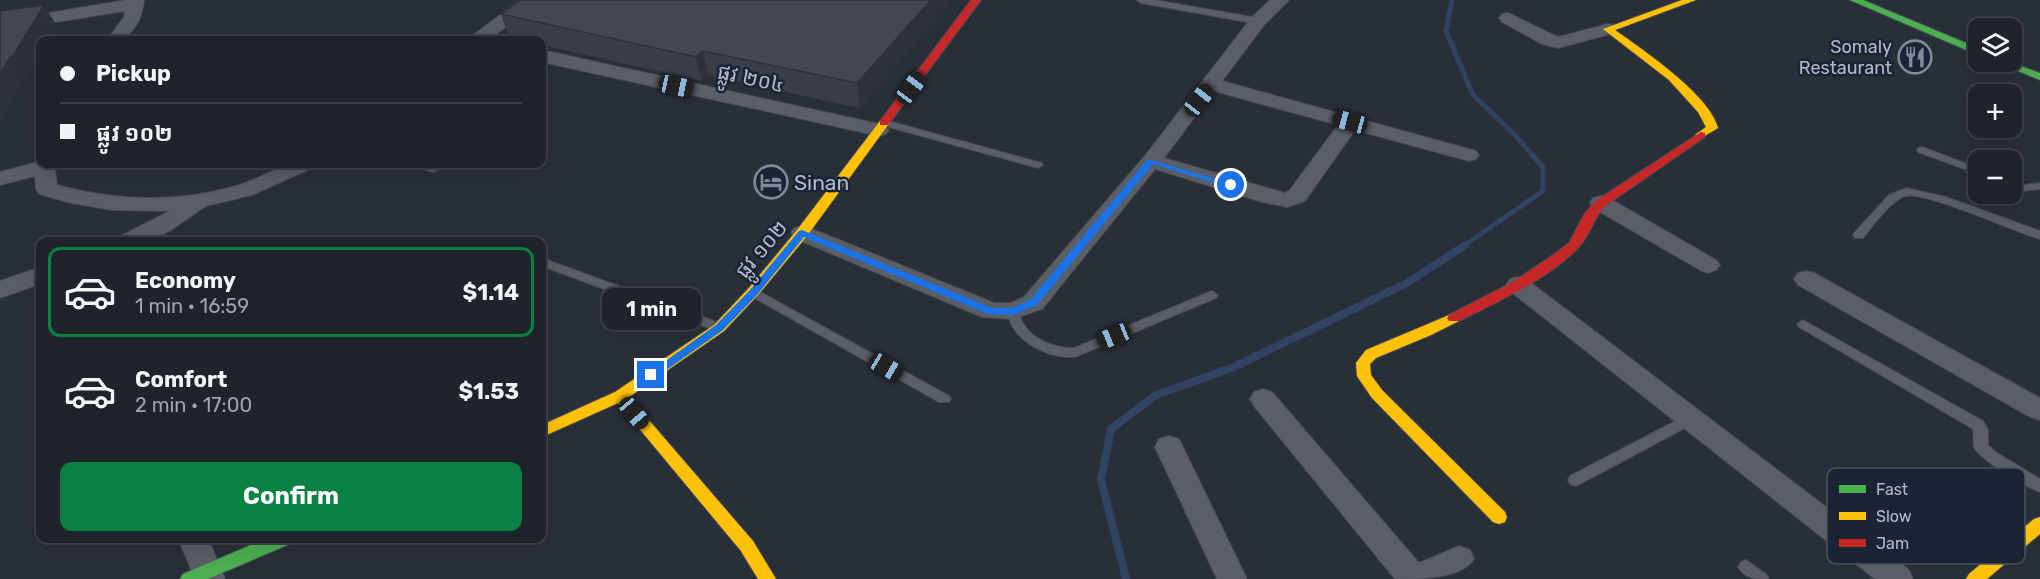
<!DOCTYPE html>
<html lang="en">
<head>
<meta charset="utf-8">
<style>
  :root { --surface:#1f232b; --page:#2c2f37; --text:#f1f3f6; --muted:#a1a4a9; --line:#3c4047; --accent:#0b8043 }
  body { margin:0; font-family:Rubik,"Noto Sans Khmer",sans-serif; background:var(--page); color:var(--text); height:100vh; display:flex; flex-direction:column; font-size:22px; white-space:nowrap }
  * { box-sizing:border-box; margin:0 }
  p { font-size:20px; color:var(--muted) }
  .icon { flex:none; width:33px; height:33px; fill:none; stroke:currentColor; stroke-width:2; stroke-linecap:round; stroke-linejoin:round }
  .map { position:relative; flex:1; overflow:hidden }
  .drawer { position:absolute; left:36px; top:237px; width:510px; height:306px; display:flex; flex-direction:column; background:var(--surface); border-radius:12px; box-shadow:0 6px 24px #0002,0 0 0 2px var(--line) }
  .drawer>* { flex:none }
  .banner { position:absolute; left:36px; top:36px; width:510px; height:132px; border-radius:12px; box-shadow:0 6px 24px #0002,0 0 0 2px var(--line); display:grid; align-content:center; height:132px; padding:0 24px; background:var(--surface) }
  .fabs { position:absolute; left:1968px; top:18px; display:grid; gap:12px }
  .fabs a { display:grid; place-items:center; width:54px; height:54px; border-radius:12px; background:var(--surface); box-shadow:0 6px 24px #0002,0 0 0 2px var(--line); font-size:30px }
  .end { position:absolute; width:27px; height:27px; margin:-14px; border:8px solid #1a73e8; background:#fff; box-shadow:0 0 0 3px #fff }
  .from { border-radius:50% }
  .bubble { position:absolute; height:42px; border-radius:12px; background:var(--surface); box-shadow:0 6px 24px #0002,0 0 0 2px var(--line); font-size:20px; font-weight:700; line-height:42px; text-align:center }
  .car { position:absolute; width:18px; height:36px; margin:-18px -9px; border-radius:8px; box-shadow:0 0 4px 2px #0007; background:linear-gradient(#222 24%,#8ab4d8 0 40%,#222 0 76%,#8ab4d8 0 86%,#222 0) }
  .banner b { display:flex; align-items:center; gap:21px; height:57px; font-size:22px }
  .banner b+b { border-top:2px solid var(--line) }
  .banner i { width:15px; height:15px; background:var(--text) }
  ul { padding:10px 0 0; list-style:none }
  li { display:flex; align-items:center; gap:18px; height:90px; margin:0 12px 9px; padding:0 12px; border:3px solid transparent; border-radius:12px }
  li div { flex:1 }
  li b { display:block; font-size:22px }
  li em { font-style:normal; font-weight:700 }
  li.active { border-color:var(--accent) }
  li>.icon { width:54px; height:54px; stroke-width:1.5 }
  .cta { display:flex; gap:12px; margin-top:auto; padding:12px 24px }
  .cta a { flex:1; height:69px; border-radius:12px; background:var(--accent); color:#fff; font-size:24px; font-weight:700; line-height:69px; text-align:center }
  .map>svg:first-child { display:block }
</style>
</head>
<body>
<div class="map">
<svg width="2040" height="579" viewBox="0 0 2040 579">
  <rect width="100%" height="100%" fill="#292f39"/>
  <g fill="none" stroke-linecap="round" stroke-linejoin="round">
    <!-- stream-far1 -->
    <polyline stroke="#314363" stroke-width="5" points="1452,0 1446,31 1473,95 1516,136 1543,167 1543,191 1462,247"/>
    <!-- stream -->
    <polyline stroke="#314363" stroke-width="8" points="1126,579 1101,480 1111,429 1156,395 1234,367 1407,283 1464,246"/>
    <!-- lane casing -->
    <g stroke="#454a52" stroke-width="2">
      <g id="lane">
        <polygon points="1137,0 1155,0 1258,18 1262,21 1258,24 1141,3"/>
        <polygon points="885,120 1042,163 1043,165 1038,168 881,125 880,123"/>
        <polygon points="1922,147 1978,168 1978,174 1918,152 1917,150 1918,148"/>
        <polygon points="407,164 424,164 438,167 439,169 434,172 408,166"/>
        <polygon points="2012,181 2023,185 2040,183 2040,189 2022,191 2012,188"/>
        <path d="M1906,188L1946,197L2040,231V239C2015,232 1923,190 1905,196C1891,200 1873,226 1863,238H1855L1853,235L1855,232L1889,195Z"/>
        <polygon points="542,258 722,324 724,327 722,330 714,330 542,266"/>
        <polygon points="753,288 949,396 951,399 949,402 939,402 749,295 747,292 749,289"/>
        <path d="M1212,291L1218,295L1216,298L1075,357C1053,358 1027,348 1014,329C1010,324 1009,317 1007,311L1009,308H1017C1020,314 1021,321 1025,326C1035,341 1056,348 1074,348Z"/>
        <path d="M1803,320L1983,421L1988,430V445L1997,453L2040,479V492C2028,488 1978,459 1974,447C1973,442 1974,434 1973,429L1799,327L1797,324Z"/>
        <polygon points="1691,413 1696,414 1698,418 1696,422 1580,484 1575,486 1570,484 1568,480 1570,476"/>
        <path d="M1746,560L1766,574L1769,579C1756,579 1745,579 1738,567L1741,562Z"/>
      </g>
    </g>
    <!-- street casing -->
    <g stroke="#454a52" stroke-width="2">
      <g id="street">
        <path d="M126,0H144C142,19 137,25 125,40H107L124,17L125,11L0,31V21Z"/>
        <polygon points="520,0 540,0 489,40 469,40 472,36"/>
        <path d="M1270,0H1289L1264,25L1222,81L1476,151L1479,155L1476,159L1469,161L1355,130L1305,201L1287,207L1262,202L1155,169L1042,309L1013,319L982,317L794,238L791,233L794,228L802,226L810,228L994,303H1011L1024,297L1144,157L1252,17ZM1214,91L1338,125L1289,191L1285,193L1164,158Z"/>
        <polygon points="1508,13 1558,37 1608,24 1614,25 1617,29 1614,33 1558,48 1542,44 1502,22 1499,18 1502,14"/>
        <polygon points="542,50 879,124 886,126 889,130 886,134 879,136 542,62"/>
        <path d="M40,159V164H54L57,185C115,201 178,203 236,186C265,177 285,160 315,164L312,168L252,195L206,206L171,230L147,242H116L119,237L170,211L112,210L71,203L39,194L36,189L35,176L0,185V172L34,163Z"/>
        <polygon points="1601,196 1609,198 1716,260 1720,265 1716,270 1708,273 1700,270 1593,208 1590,203 1593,198"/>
        <polygon points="40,267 40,284 0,298 0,281"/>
        <polygon points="1806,271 1814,273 2040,398 2040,420 2030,417 1798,285 1794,279 1798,273"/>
        <polygon points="1518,277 1526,279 1909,570 1913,579 1875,579 1510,291 1506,285 1510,279"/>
        <path d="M1263,389L1272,392L1419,563L1459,546L1470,550L1474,559C1461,579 1421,579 1395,579L1254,406L1250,399L1254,392Z"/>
        <polygon points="1169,436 1179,439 1247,579 1217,579 1155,447 1159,439"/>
        <polygon points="178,538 208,538 225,579 195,579"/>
      </g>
    </g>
    <!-- fast casing -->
    <g stroke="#454a52" stroke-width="2">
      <g id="fast">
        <polygon points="1850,0 1863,0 1978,48 1978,55"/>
        <polygon points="1996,62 2009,62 2040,73 2040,80"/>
        <polygon points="267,538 294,538 292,543 208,579 180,579 183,574"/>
      </g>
    </g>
    <!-- slow casing -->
    <g stroke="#454a52" stroke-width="2">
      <g id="slow">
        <path d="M1682,0H1696L1615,30C1643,50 1710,95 1718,128L1701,138L1695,135L1706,127L1698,112L1669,80L1603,29Z"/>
        <polygon points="884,120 890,123 888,125 807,236 758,295 724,331 629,397 753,541 776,579 758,579 741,551 618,403 542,437 542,425 615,392 714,325 748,289 797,230 880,121"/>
        <polygon points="1454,313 1461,318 1459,321 1431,335 1376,358 1370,364 1371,375 1382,390 1505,512 1507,517 1505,522 1499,524 1493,522 1372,398 1357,376 1356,363 1366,350"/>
        <polygon points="2040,517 2040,534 1987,579 1966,579 1969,574 2034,519"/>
      </g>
    </g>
    <!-- jam casing -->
    <g stroke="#454a52" stroke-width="2">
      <g id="jam">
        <polygon points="971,0 981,0 888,125 880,125 880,121"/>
        <path d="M1701,132L1705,133V137L1605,206C1593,218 1590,236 1578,248C1550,278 1495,303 1459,321H1449L1447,318L1449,315L1513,282L1553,255L1569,243L1585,213L1597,200Z"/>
      </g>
    </g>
    <!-- lane -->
    <use href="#lane" fill="#595e67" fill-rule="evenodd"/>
    <!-- street -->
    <use href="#street" fill="#595e67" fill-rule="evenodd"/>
    <!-- fast -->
    <use href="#fast" fill="#4caf50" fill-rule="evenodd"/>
    <!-- slow -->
    <use href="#slow" fill="#ffc107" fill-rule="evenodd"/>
    <!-- jam -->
    <use href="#jam" fill="#c62828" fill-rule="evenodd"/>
  </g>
  <!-- wall -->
  <polygon fill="#393d45" points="521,0 952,0 860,108 708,75 702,81 542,45 542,40 522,40 509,38 501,14"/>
  <!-- shaded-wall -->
  <g fill="#2e3238">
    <polygon points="931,0 952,0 860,108 857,83"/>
    <polygon points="44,5 57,26 49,40 40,40 40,56 28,78 25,78 2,120 0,120 0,74"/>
    <polygon points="703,51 708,75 702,81 696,57"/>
  </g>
  <!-- building -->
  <g fill="#424750" stroke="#2e3238" stroke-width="1.5">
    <polygon points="521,0 931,0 857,83 703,51 696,57 501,14"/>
    <polygon points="44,5 13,56 10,57 0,74 0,11"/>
  </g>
  <!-- route -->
  <polygon fill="#1a73e8" points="1148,159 1235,185 1228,187 1153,164 1037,305 1013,315 988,314 804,237 757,295 723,330 655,378 647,378 646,375 716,325 750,290 799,231 802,230 992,308 1012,308 1030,300"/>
  <!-- icons -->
  <defs>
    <g id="restaurant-ring" transform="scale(1.725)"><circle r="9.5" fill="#1b2435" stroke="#828998" stroke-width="1.5"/><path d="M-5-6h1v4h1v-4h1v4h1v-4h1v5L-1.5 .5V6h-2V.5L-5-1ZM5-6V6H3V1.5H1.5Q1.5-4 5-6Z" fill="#828998"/></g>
    <g id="hotel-ring" transform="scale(1.725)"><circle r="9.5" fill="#1b2435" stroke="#828998" stroke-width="1.5"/><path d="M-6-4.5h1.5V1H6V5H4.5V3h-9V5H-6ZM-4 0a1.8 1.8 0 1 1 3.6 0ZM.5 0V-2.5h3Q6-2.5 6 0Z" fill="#828998"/></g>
  </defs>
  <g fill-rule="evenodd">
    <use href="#restaurant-ring" x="1915" y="57"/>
    <use href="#hotel-ring" x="771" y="182"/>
  </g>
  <g text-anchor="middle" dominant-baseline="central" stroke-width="5" stroke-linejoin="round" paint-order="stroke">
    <!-- far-poi labels -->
    <g font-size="18" fill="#b2bacb" stroke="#1b2435" text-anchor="end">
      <text x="1892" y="47">Somaly<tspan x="1892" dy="21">Restaurant</tspan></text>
    </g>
    <!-- street labels -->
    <g font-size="21" fill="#b2bacb" stroke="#1b2435">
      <text transform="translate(751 78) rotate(12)">ផ្លូវ ២០៤</text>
      <text transform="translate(761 249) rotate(-50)">ផ្លូវ ១០២</text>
    </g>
    <!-- poi labels -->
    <g font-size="21" fill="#b2bacb" stroke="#1b2435" text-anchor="start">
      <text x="794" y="182">Sinan</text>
    </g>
  </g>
  <!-- legend -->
  <rect x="1827" y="468" width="198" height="96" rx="9" fill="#1b2435" stroke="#485162" stroke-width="1.5"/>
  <rect x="1839" y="485" width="27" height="8" fill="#4caf50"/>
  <rect x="1839" y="512" width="27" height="8" fill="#ffc107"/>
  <rect x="1839" y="539" width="27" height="8" fill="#c62828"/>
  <g font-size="16" fill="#b2bacb">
    <text x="1876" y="495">Fast</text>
    <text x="1876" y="522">Slow</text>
    <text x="1876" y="549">Jam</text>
  </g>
</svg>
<div class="fabs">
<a><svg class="icon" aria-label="layers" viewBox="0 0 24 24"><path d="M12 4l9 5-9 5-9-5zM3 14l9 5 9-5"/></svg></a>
<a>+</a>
<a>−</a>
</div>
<i class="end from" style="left:1231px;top:185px"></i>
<i class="end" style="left:651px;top:375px"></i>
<div class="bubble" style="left:602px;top:288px;width:99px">1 min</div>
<i class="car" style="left:676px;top:86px;rotate:102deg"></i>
<i class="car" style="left:911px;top:88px;rotate:37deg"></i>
<i class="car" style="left:1199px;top:100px;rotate:38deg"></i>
<i class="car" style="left:1350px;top:122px;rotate:285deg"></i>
<i class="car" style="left:1114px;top:336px;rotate:248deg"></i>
<i class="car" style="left:886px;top:367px;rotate:120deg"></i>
<i class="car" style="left:634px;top:413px;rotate:140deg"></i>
<div class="banner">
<b><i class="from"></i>Pickup</b>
<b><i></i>ផ្លូវ ១០២</b>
</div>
<section class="drawer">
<ul>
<li class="active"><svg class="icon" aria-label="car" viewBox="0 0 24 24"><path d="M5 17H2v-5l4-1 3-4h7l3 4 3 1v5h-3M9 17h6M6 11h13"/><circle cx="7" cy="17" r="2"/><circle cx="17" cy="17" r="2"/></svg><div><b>Economy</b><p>1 min · 16:59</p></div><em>$1.14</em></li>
<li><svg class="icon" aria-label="car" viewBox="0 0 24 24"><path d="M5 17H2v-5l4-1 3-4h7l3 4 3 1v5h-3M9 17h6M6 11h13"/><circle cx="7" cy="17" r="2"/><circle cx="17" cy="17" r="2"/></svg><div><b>Comfort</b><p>2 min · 17:00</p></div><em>$1.53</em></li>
</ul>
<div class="cta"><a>Confirm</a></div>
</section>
</div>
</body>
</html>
